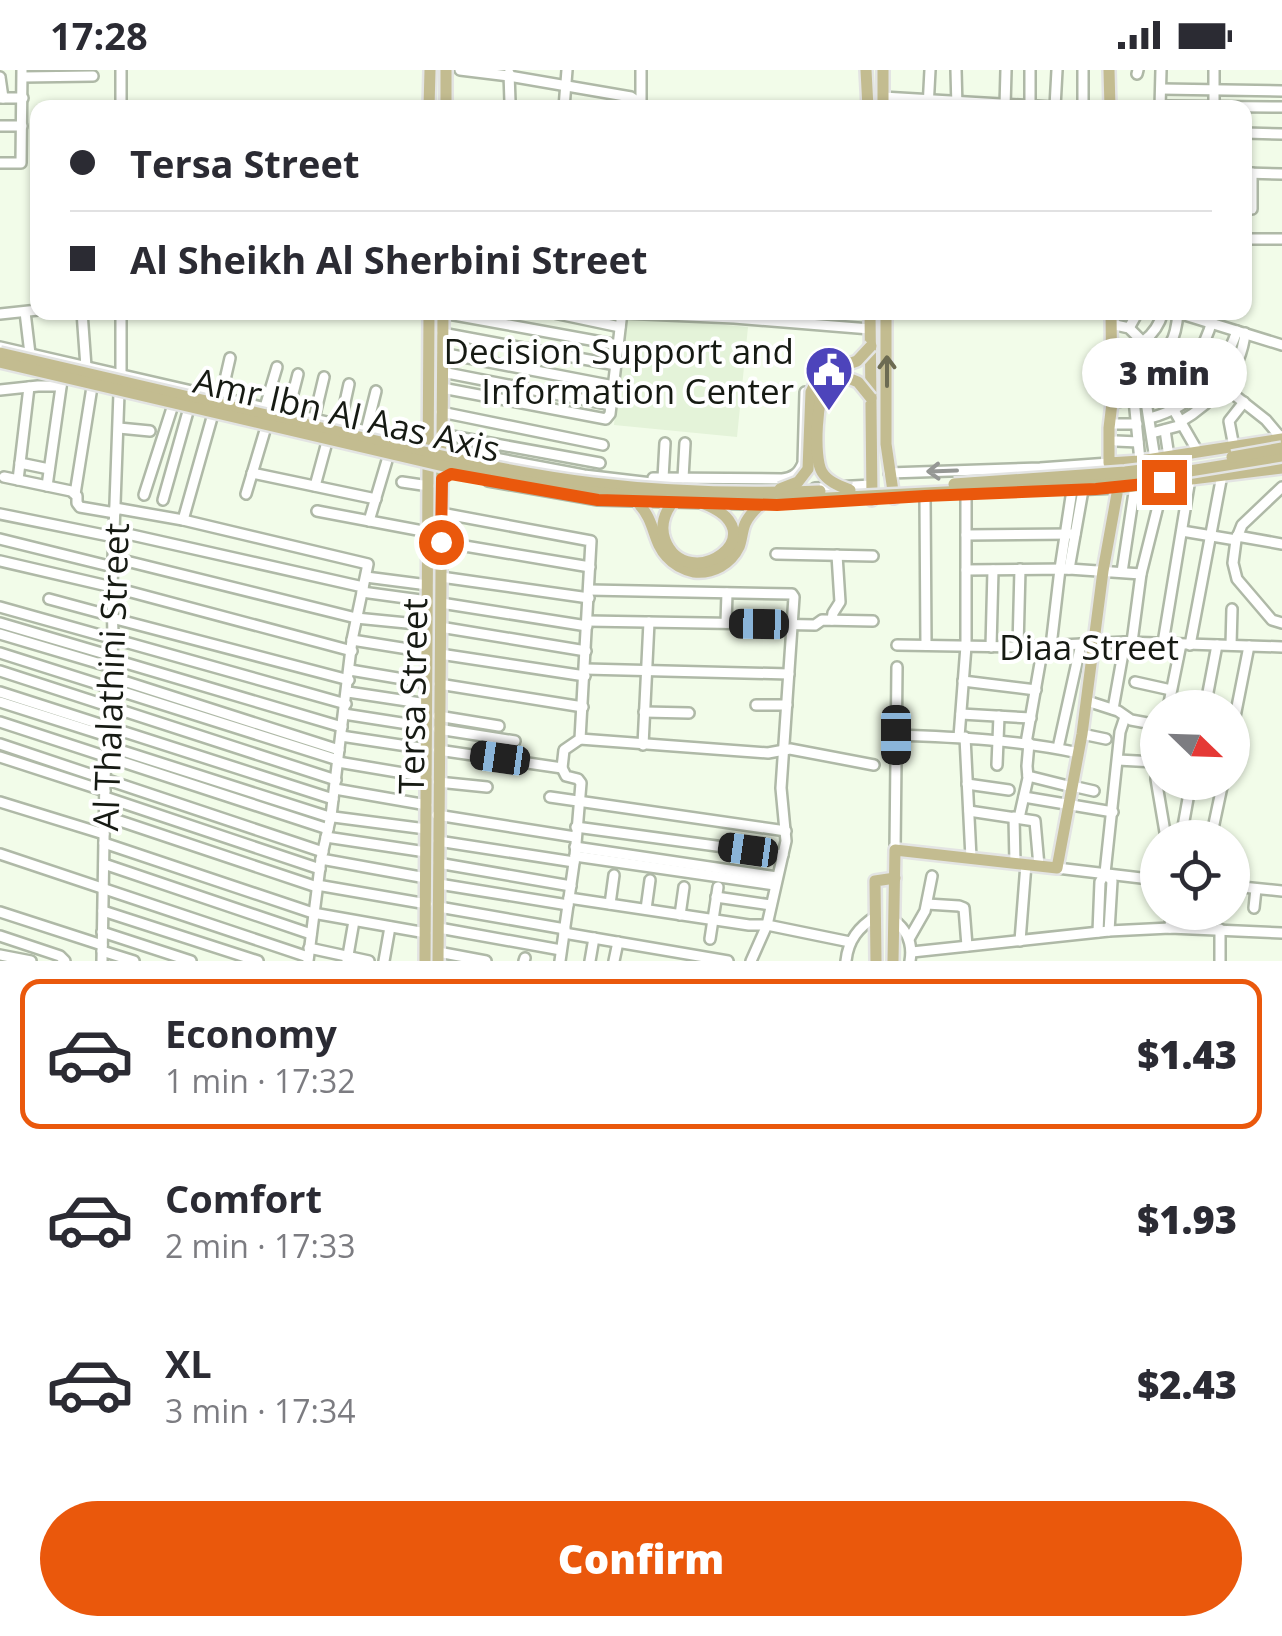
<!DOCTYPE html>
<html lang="en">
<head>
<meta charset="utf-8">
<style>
  :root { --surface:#fff; --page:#f2f2f3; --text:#2b2b33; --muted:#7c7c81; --line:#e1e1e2; --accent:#ea580c }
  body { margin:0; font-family:"Open Sans",sans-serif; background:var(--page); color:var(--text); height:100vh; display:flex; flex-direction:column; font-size:38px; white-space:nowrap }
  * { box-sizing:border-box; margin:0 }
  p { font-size:32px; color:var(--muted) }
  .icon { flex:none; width:55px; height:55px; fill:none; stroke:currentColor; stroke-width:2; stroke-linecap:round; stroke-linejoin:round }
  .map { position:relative; height:891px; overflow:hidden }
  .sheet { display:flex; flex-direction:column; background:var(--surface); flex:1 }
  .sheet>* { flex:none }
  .hud { position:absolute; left:30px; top:30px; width:1222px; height:220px; border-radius:20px; box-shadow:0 2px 8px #0004; display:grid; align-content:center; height:220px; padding:0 40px; background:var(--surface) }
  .needle { width:65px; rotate:113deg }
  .tools { position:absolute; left:1140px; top:620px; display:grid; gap:20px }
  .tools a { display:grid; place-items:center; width:110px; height:110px; border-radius:50%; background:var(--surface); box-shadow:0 2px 8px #0004; font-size:50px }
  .end { position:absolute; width:45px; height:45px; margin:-22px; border:12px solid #ea580c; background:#fff; box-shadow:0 0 0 5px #fff }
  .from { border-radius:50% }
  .bubble { position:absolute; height:70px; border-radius:35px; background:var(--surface); box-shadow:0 2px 8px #0004; font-size:32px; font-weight:800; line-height:70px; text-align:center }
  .car { position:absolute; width:30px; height:60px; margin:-30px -15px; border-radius:12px; box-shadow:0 0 8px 2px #0007; background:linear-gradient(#222 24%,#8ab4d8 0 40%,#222 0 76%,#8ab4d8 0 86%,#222 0) }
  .hud b { display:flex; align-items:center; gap:35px; height:95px; font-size:38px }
  .hud b+b { border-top:2px solid var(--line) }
  .hud i { width:25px; height:25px; background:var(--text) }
  ul { padding:18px 0 0; list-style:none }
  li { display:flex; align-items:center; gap:30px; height:150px; margin:0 20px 15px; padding:0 20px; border:5px solid transparent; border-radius:20px }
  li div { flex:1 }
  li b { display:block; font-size:38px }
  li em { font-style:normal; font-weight:800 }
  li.active { border-color:var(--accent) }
  li>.icon { width:90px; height:90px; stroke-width:1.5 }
  .primary-button { display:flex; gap:20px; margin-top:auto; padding:20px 40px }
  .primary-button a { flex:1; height:115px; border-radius:60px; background:var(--accent); color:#fff; font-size:40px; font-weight:800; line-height:115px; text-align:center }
  .status { display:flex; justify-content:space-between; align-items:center; height:70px; padding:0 50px; background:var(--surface); direction:ltr }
  .status svg { height:28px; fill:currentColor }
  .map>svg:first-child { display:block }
</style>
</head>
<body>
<div class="status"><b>17:28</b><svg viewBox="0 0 49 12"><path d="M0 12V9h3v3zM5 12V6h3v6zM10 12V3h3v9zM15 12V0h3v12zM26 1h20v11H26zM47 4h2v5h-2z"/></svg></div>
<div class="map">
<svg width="1282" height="891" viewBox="0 0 1282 891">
  <rect width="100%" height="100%" fill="#f2fce9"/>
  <!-- built -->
  <polygon fill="#e4f3d9" points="624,246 748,257 737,367 614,355"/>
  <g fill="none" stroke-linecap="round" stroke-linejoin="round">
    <!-- minor casing -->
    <g stroke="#afb9a7" stroke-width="14">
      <g id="minor">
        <polyline points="460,0 509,6 631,27 637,31 641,38"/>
        <polyline points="956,0 957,38"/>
        <polyline points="1214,0 1214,38"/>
        <polyline points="509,3 510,32"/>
        <polyline points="1137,4 1138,0"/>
        <polyline points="0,7 3,28"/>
        <polyline points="23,7 93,6"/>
        <polyline points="1161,19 1282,21"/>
        <polyline points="883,27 1069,38"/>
        <polyline points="0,28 23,28"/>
        <polyline points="1160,36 1282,37"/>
        <polyline points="641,37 641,0"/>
        <polyline points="1005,37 1006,0"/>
        <polyline points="1030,37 1030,0"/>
        <polyline points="1055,37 1057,0"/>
        <polyline points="121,38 121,0"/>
        <polyline points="564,38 567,0"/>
        <polyline points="928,38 930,0"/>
        <polyline points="1080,38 1083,33 1083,0"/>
        <polyline points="1160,38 1161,0"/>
        <polyline points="0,56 22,56"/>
        <polyline points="1245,63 1282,64"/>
        <polyline points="0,93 21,93 22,0"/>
        <polyline points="1245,103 1282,104"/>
        <polyline points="1252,139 1252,103"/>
        <polyline points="1245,169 1282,169"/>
        <polyline points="25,242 30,284"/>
        <polyline points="82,242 86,297"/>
        <polyline points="549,242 620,257"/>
        <polyline points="1175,242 1282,275"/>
        <polyline points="443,243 618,275"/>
        <polyline points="622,243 734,248 870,259"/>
        <polyline points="0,244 38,240"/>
        <polyline points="1111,254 1129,258 1143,272"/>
        <polyline points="1129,258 1138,242"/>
        <polyline points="442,263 616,295"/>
        <polyline points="1171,275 1266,350 1282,369"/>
        <polyline points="1137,276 1198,382"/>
        <polyline points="0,277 366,361 412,370 429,367"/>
        <path d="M1112,280C1137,280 1156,267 1163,242"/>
        <polyline points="442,283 614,316"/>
        <path d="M1145,291C1171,284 1176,267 1178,243"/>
        <polyline points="442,302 611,335"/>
        <polyline points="121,304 121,242"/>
        <polyline points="442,318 606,349 610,344 622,242"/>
        <polyline points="0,320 38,316 61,316"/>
        <polyline points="1145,325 1155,389"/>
        <polyline points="221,327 230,288"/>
        <polyline points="1134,329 1140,391"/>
        <path d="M1112,333C1164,323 1203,298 1214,242"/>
        <polyline points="265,337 277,297"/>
        <polyline points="441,342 603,375"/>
        <polyline points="288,343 298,304"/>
        <path d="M1150,348C1195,336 1222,304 1237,261"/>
        <polyline points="314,349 324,307"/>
        <path d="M1180,352C1213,333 1241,302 1245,263"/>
        <polyline points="1115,354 1137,354"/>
        <polyline points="340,355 349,314"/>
        <polyline points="119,358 150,361"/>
        <polyline points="1165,360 1169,387"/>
        <polyline points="366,361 376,321"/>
        <polyline points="1152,363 1182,355"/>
        <polyline points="441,364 600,393"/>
        <polyline points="1116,371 1138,372"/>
        <polyline points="441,372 458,381 584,405 660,414"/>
        <polyline points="1234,377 1229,351 1244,332"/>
        <polyline points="20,393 49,399"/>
        <polyline points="252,403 376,429"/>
        <polyline points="889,403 1040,398 1109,393"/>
        <polyline points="4,407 71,421 77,426 77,433 80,437 115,443"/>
        <path d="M653,408L782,409C793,408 799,403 803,393L805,322"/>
        <polyline points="663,408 665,373"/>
        <polyline points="683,408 685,373"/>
        <polyline points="18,410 29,317"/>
        <polyline points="488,411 598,430 746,434"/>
        <polyline points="402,412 429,416"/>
        <polyline points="47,416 62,310"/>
        <polyline points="315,416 327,372"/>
        <polyline points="1282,417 1242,455 1236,470 1233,493 1237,509 1272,550 1282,553"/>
        <polyline points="815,418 872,415"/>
        <polyline points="1071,420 1118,418"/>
        <polyline points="75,424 92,317"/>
        <polyline points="246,424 266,357"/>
        <polyline points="144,425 173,335"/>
        <polyline points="925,426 926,575"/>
        <polyline points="163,430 189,338"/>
        <polyline points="115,438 183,450 368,494 352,570 331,746 321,789 308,891"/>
        <polyline points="317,441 428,462"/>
        <polyline points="441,443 591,471 580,669 564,680 562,698 566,706 578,709 581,713 575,786 560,891"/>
        <polyline points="0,444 114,467"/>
        <polyline points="183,450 213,344"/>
        <polyline points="369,451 388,387"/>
        <polyline points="114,461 363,517"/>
        <polyline points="1182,461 1236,470"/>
        <polyline points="966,465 1075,464"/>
        <polyline points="1237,466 1282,474"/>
        <polyline points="0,469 113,497"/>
        <polyline points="441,472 590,497"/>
        <polyline points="776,484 873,486"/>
        <polyline points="114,488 356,548 427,555"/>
        <polyline points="0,491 112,517 352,581"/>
        <polyline points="1069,499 1083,420"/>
        <polyline points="966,500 1069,499 1141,504"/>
        <polyline points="1122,502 1135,416"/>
        <polyline points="366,507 428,515"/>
        <polyline points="441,507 589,528"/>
        <polyline points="589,520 792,524 794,527 781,718 786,771 767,855 751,891"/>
        <polyline points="362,522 428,531"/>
        <polyline points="49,529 112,546"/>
        <polyline points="441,533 587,556"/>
        <polyline points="0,537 346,634"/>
        <polyline points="112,548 349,610"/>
        <polyline points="832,550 833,543 840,532 837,485"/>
        <polyline points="587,551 815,555 822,550 873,551"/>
        <polyline points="0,553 112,586"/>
        <polyline points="726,553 727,523"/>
        <polyline points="440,557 586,581"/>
        <polyline points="0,564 111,597"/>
        <polyline points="352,570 427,582"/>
        <polyline points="1132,572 1141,504 1164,412"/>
        <polyline points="1163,573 1190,409"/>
        <polyline points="897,575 1018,577 1125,572 1282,577"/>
        <polyline points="1190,575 1222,405"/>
        <polyline points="1231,575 1232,539"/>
        <polyline points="1051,576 1060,499 1072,420"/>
        <polyline points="991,577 993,500"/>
        <polyline points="1018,577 1020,499"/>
        <polyline points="0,583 338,690"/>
        <polyline points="440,584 585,606"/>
        <polyline points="112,589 342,657"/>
        <polyline points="585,599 789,604"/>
        <polyline points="350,600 427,613"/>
        <polyline points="0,601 336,710"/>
        <polyline points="111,607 339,680"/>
        <polyline points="963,611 1036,620"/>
        <polyline points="1135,612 1171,620"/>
        <polyline points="439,614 583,637"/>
        <polyline points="0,622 333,729"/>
        <polyline points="348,622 427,634"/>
        <polyline points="1087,631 1118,641 1131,650 1158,655"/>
        <polyline points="0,632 107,666"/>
        <polyline points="756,635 787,635"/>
        <polyline points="1168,638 1181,574"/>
        <polyline points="1205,638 1217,575"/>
        <polyline points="1113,639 1125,572"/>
        <polyline points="644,642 689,643"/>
        <polyline points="344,644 427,657"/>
        <polyline points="961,644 1031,648"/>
        <polyline points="438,646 499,656"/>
        <polyline points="0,652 328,759"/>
        <polyline points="438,659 515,671"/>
        <polyline points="1232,662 1249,576"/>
        <polyline points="1082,664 1106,669"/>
        <path d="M896,665C958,667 1018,670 1079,683"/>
        <polyline points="341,666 427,679"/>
        <polyline points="959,667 966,576 966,424"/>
        <polyline points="965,667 971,788"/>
        <polyline points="580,669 768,683 790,679 874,695"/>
        <polyline points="1026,673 1043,576"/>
        <polyline points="0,674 323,782"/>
        <polyline points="643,675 649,552"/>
        <polyline points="107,676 326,746 426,759"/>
        <polyline points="1058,678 1081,574"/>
        <polyline points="438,680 562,698"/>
        <polyline points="1158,681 1156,709 1166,768"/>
        <polyline points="0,687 105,721"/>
        <polyline points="1118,690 1155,692"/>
        <polyline points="338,692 427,707"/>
        <polyline points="997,695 999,646"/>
        <polyline points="1028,706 1072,717"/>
        <polyline points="438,712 487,717"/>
        <polyline points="967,714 1009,720"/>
        <polyline points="1072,716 1094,721"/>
        <polyline points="335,719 427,735"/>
        <polyline points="105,727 320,799"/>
        <polyline points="550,727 786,761"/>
        <polyline points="1024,727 1113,742"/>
        <polyline points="0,732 104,764"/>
        <polyline points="969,741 1035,751 1039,796"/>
        <polyline points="437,745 575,767"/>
        <polyline points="105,746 317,817"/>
        <polyline points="1014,747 1015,793"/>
        <polyline points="1019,748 1028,708 1027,696 1029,673"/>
        <polyline points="576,757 783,785"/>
        <polyline points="326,767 426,782"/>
        <polyline points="1173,768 1177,767 1182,762 1191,712"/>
        <polyline points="1211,768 1223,712"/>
        <polyline points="438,771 574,792"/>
        <polyline points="104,773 313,843 426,863"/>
        <polyline points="575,777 777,807"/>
        <polyline points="895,780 897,597"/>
        <polyline points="0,784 308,887"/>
        <polyline points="575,786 775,815"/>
        <polyline points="321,789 426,808"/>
        <polyline points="438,793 571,816"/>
        <polyline points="104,794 311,864"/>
        <polyline points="1057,798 1158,810"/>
        <polyline points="1105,803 1112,811 1109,861"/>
        <polyline points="439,814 568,835"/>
        <polyline points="317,815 427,834"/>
        <polyline points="1232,816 1282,821"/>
        <polyline points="716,827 771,835"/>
        <polyline points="569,828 749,855 767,855 850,872"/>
        <polyline points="610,834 614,805"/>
        <polyline points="927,834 959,836 964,838 967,876"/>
        <polyline points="439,837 565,859"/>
        <polyline points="1254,838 1256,819"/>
        <polyline points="646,839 650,810"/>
        <polyline points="103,841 258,891"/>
        <polyline points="0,842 102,875"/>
        <polyline points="680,845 684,817"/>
        <path d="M894,850C908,861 913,874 910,891"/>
        <polyline points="439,858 561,880"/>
        <polyline points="1170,858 1171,842"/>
        <polyline points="102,862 191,891"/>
        <polyline points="1098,862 1100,812 1105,803 1120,662 1125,647"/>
        <polyline points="564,863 728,891"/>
        <polyline points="0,866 60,886 65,891"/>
        <polyline points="710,869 718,817"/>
        <polyline points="909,869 925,841 932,806"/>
        <polyline points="1020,871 1026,794"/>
        <polyline points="309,878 369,891"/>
        <polyline points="102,881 134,891"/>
        <polyline points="438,882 486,891"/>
        <polyline points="912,882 1109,861 1170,858 1282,863"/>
        <polyline points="0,885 31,891"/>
        <polyline points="102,891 105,708 113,569 112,517 119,323"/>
        <polyline points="347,891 354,851"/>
        <polyline points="384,891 390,857"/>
        <polyline points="524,891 525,888"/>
        <polyline points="590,891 594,868"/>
        <polyline points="614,891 618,872"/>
        <path d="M846,891C848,870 859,857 876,846"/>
        <polyline points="1220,891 1220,859"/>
      </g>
    </g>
    <!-- major casing -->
    <g stroke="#e3e4e3" stroke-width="16">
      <g id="major">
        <polyline points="446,0 446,38"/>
        <polyline points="866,0 868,38"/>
        <polyline points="1109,0 1110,38"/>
        <polyline points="429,38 430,0"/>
        <polyline points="883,38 883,0"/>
        <polyline points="870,242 872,430"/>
        <polyline points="886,242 886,374 894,428"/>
        <polyline points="1111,242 1112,333 1109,358 1109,393 1140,391 1282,369"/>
        <polyline points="425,891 429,242"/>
        <polyline points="438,891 443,242"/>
        <polyline points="876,891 875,811 895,808"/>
        <polyline points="893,891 895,780 1057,798 1082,664 1103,501 1118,418 1282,398"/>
      </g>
    </g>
    <!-- minor -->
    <use href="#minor" stroke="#fff" stroke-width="9"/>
    <!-- major -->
    <use href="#major" stroke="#c3bc90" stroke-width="11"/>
    <!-- major-bridge casing -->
    <g stroke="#e3e4e3" stroke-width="16" stroke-linecap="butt">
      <g id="major-bridge">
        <path d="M0,283C96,305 192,327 288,350C389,374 490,400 593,413C668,422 745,424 820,421"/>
        <polyline points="0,292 469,402 582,421 635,426 789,430 1063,416 1153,407 1282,386"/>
        <polyline points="1232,387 1282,378"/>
        <polyline points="954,414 1125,402 1184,395"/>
        <polyline points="780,419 798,412 808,399 811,322 818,308 828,301 857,291 871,276"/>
        <path d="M850,420C840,416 828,412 822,402C813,387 817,325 827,311L843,306L858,312L871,328"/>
        <path d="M638,433C656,452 652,471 667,487C674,495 684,500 694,502C713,504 731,494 739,477C742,470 742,461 745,454C749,444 758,437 765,430"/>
        <path d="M672,433C664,444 660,456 665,470C687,527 782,463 702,433"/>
      </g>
    </g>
    <!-- major-bridge -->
    <use href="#major-bridge" stroke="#c3bc90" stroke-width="11"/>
  </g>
  <!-- one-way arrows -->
  <defs><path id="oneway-shaft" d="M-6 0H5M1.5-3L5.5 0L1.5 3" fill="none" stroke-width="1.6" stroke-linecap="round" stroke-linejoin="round" transform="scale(2.5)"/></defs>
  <use stroke="#6c6b52" href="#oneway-shaft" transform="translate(887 301) rotate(-90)"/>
  <use stroke="#969895" href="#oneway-shaft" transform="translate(942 401) rotate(178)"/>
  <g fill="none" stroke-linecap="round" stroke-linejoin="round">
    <!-- route -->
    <polyline stroke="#ea580c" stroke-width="12" points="441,472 442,409 451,404 598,430 777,435 925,426 1096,419 1164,412"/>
  </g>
  <!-- icons -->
  <defs>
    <g id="civic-pin" transform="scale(2.5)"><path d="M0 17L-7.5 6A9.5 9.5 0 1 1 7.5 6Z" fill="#4d44bb" stroke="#fff"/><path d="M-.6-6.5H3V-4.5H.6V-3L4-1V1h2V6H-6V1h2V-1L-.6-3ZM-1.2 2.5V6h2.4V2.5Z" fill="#fff"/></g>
  </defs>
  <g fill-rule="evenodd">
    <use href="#civic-pin" x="829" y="300"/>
  </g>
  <g text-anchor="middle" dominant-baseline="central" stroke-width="8" stroke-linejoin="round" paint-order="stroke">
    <!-- poi labels -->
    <g font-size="35" fill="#161a13" stroke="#fff" text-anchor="end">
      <text x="794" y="280">Decision Support and<tspan x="794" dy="40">Information Center</tspan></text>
    </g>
    <!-- street labels -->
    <g font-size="35" fill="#161a13" stroke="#fff">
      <text transform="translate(347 344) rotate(13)">Amr Ibn Al Aas Axis</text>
      <text x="1089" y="576">Diaa Street</text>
      <text transform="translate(110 607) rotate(-88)">Al Thalathini Street</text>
      <text transform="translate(412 626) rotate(-89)">Tersa Street</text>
    </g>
  </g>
</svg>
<div class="tools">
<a><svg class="needle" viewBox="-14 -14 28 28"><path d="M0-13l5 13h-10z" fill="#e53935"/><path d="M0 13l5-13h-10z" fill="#7c7c81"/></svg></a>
<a><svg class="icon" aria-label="locate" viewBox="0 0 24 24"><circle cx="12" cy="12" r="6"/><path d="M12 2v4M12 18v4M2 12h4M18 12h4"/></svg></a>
</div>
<i class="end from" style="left:441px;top:472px"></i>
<i class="end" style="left:1164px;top:412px"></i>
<div class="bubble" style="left:1082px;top:268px;width:165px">3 min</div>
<i class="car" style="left:759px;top:554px;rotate:271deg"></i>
<i class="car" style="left:896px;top:665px;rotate:180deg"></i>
<i class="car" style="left:500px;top:688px;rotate:278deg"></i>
<i class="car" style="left:748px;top:780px;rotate:278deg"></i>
<div class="hud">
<b><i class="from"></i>Tersa Street</b>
<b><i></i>Al Sheikh Al Sherbini Street</b>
</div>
</div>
<section class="sheet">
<ul>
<li class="active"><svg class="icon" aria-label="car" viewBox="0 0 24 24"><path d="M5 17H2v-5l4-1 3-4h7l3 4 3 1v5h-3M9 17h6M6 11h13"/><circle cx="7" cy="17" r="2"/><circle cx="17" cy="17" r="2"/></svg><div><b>Economy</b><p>1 min · 17:32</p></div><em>$1.43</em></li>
<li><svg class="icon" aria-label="car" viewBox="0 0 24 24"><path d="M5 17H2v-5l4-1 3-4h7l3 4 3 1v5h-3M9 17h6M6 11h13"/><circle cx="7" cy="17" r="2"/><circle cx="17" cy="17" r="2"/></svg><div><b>Comfort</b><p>2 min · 17:33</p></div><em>$1.93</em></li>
<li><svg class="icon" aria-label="car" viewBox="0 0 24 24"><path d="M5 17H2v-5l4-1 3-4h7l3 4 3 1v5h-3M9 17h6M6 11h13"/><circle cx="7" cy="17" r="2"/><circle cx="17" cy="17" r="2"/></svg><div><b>XL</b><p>3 min · 17:34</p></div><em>$2.43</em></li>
</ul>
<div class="primary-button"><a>Confirm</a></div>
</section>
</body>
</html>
